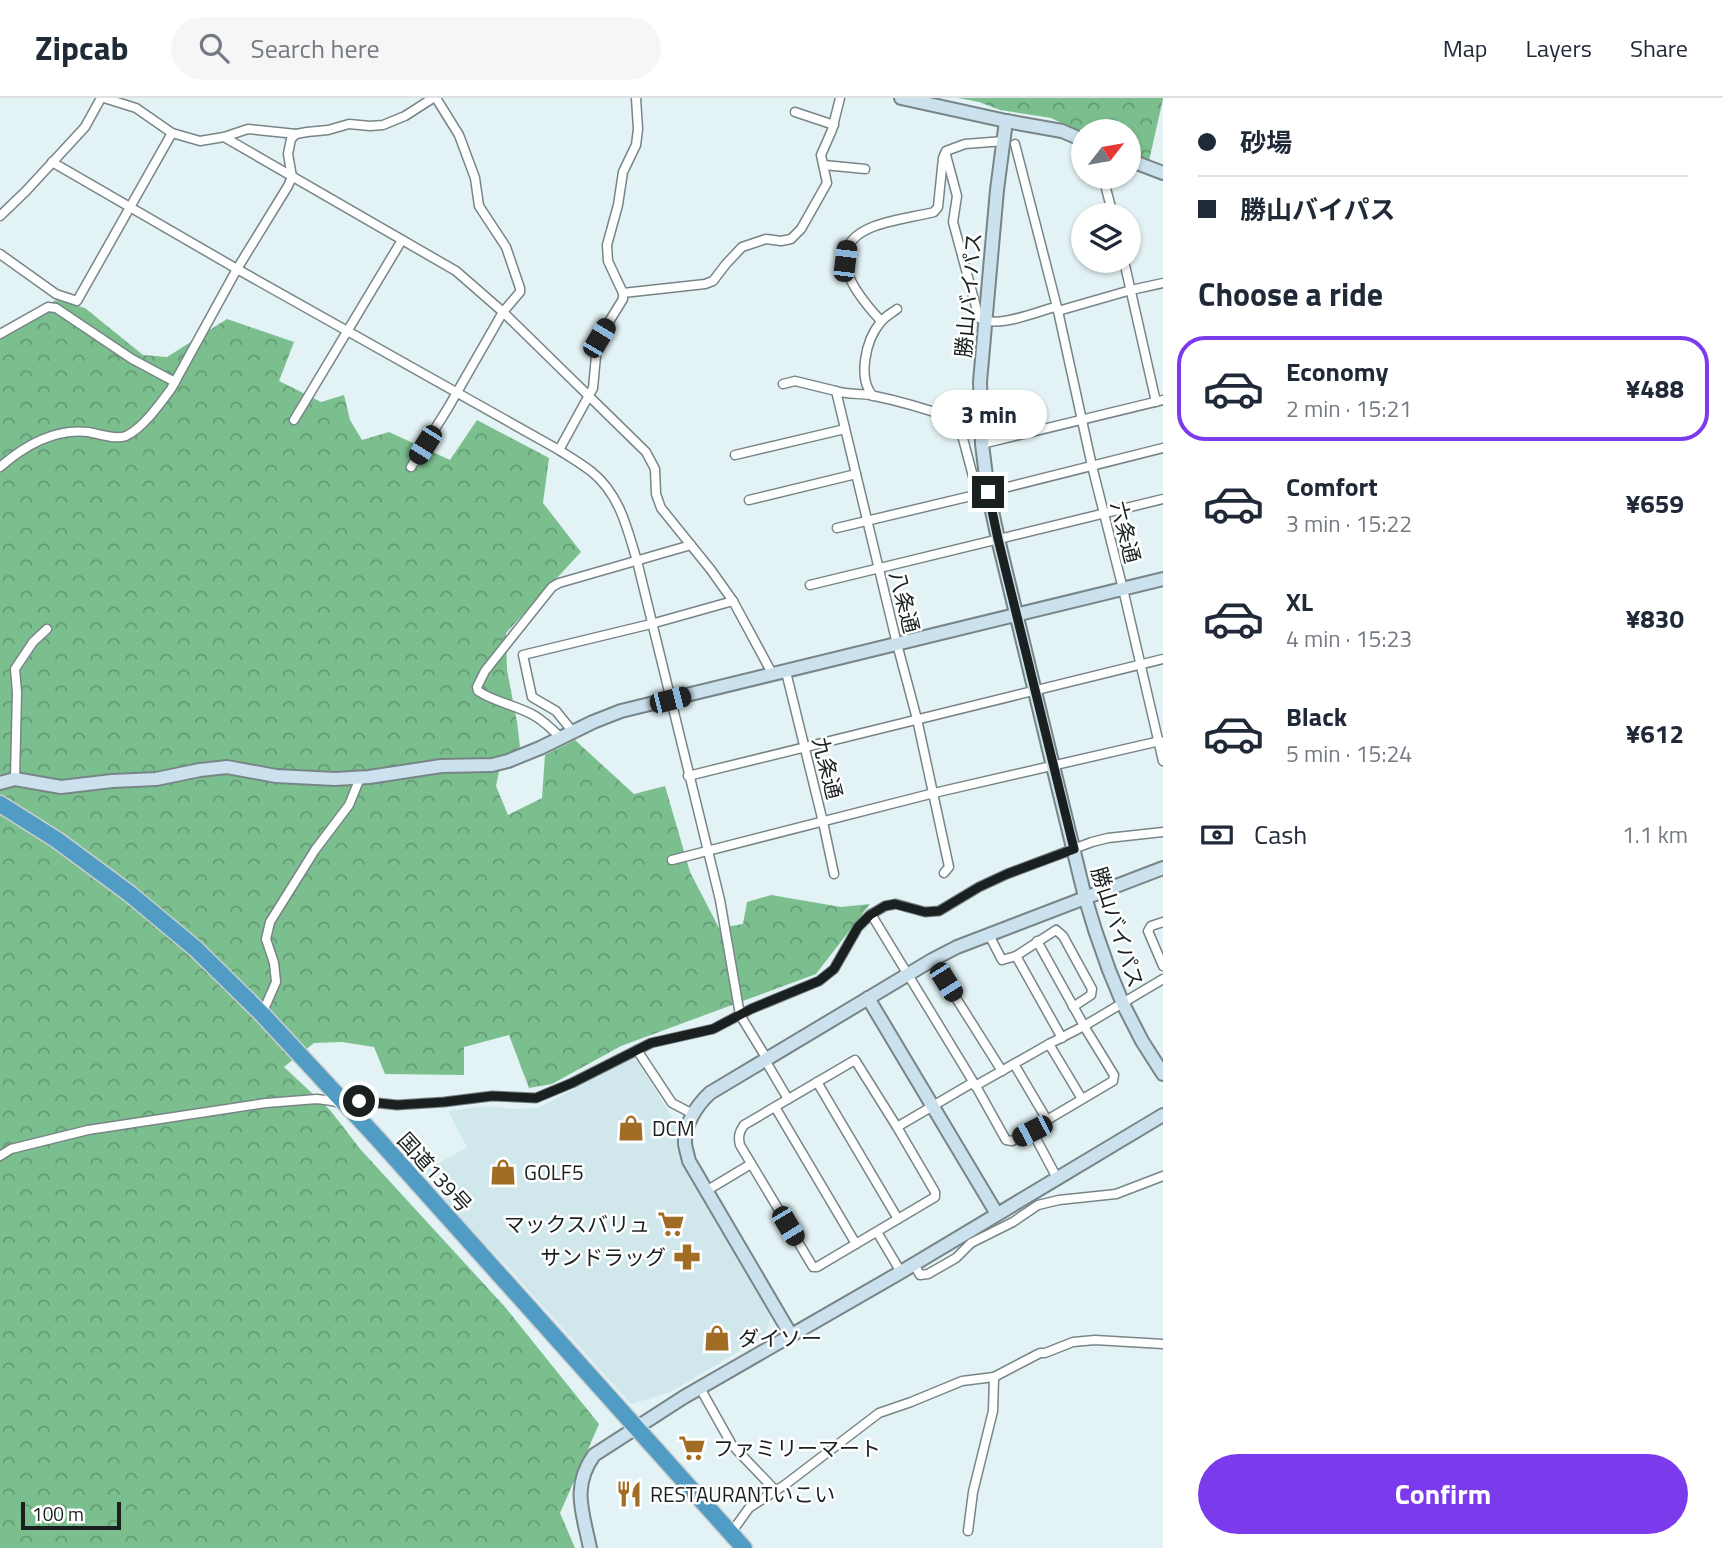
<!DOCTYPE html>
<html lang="en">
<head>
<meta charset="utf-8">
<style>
  :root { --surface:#fff; --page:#f6f6f7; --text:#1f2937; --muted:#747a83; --line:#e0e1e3; --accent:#7c3aed }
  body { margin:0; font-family:"Titillium Web","Noto Sans JP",sans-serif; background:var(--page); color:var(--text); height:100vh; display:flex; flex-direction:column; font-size:26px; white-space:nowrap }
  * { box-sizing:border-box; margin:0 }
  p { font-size:23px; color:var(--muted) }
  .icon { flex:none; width:38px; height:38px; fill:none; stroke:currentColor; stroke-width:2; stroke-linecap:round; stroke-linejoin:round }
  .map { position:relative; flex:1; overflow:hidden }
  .details { display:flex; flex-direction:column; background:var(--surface); width:560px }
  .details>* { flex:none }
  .guide { display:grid; align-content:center; height:154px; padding:0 35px; background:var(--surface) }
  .needle { width:46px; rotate:59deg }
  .buttons { position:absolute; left:1071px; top:21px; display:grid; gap:14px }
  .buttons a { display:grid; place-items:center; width:70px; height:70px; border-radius:50%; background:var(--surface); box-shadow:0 2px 5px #0004; font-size:35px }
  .scale { position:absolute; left:21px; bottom:18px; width:100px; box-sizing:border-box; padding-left:7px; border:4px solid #1a1f20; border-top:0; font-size:19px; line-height:24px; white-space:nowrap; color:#1a1f20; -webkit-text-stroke:5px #fff; paint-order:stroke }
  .end { position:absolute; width:32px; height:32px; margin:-16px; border:9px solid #1a1f20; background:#fff; box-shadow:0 0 0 4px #fff }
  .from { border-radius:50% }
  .bubble { position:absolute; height:49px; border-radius:24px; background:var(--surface); box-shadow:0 2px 5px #0004; font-size:23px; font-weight:700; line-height:49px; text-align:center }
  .car { position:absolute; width:21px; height:42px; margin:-21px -10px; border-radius:9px; box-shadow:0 0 5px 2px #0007; background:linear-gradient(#222 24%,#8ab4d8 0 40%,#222 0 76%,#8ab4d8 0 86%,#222 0) }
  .guide b { display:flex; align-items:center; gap:24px; height:66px; font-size:26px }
  .guide b+b { border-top:2px solid var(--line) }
  .guide i { width:18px; height:18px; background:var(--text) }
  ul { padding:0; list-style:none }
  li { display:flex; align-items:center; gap:21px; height:105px; margin:0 14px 10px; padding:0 21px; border:4px solid transparent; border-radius:28px }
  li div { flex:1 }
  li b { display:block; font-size:26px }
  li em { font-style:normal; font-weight:700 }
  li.current { border-color:var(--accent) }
  li>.icon { width:63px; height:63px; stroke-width:1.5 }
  h2 { padding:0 35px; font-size:32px; line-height:84px }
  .pay { display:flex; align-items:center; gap:18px; height:77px; padding:0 35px; font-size:26px }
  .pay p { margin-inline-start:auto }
  .button { display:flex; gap:14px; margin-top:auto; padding:14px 35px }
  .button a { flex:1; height:80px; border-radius:42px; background:var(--accent); color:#fff; font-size:28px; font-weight:700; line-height:80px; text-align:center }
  header { display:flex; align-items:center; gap:42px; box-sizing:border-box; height:98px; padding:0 35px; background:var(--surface); border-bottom:2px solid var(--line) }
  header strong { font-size:33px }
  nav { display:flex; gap:38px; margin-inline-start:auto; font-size:24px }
  .search { width:490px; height:63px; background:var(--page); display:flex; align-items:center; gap:18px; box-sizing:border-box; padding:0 24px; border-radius:38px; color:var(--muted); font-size:26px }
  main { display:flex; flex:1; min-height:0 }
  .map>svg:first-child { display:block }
</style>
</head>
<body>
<header>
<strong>Zipcab</strong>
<div class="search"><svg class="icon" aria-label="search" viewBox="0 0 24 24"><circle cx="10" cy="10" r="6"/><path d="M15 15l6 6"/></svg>Search here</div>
<nav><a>Map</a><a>Layers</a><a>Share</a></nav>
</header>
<main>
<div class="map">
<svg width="1163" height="1450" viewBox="0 0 1163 1450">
  <defs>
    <pattern id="forest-crowns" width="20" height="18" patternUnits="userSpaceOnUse" patternTransform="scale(1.75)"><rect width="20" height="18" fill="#7bbf8e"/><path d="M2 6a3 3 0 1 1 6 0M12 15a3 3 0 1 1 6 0" fill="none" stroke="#649b74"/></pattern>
  </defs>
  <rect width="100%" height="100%" fill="#e3f2f4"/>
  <!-- built -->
  <polygon fill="#d0e8ec" points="635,959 678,1029 682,1059 771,1216 766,1237 671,1294 631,1306 512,1174 452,1111 424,1074 467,1049 448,1013 488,1008 513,1011 538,1010"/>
  <!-- forest -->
  <g fill="url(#forest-crowns)">
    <polygon points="958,0 1163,0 1163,1 1149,63 1129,55 1129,33 1083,33 1083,35 1051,20 1000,12 979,4"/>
    <polygon points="56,202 85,210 143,257 167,259 227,221 294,244 279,283 321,304 344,297 350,322 362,342 389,334 450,362 477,322 549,360 543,405 581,454 506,535 507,572 517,624 520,649 502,660 496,688 508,717 542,700 545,657 575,642 634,696 665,688 690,774 719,830 743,826 747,804 771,797 841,809 870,806 816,876 621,948 552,986 529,990 509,937 464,949 464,977 385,976 374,949 342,944 314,945 284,969 330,1012 361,1052 505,1209 599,1326 560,1415 575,1450 0,1450 0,231"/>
  </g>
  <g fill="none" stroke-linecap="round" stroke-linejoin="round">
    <!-- street casing -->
    <g stroke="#788587" stroke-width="11">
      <g id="street">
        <polyline points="104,0 136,10 172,35 200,43 224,39 248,31 296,36"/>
        <polyline points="795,14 834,27"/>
        <polyline points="224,39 456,173 503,214 646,354 655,371 656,396 661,410 711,472 733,503 773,577"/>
        <polyline points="1015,46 1058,213 1092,368 1123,491 1163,663"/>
        <path d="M946,57L957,98L953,124L979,220C996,231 1036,214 1055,209"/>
        <polyline points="52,64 237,171 559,352 593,290 597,247 599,240 623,201 623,195 608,163 607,147 618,107 623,74 636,47 638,31 636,0"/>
        <polyline points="824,67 865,71"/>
        <polyline points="1103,79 1113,117"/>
        <polyline points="0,118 26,93 85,29 101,0"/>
        <polyline points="0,156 56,196 77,203 172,35"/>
        <polyline points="1124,163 1156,304"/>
        <polyline points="623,195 705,186 713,183 726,166 742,149 766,141 781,143 791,141 801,131 827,85 821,57 832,32 840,0"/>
        <polyline points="1058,213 1131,192 1163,185"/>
        <path d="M881,223C857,197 820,152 870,130C888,122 914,119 934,114L938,109L943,60L946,53L965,46L1004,43"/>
        <polyline points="0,236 48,209 56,210 132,261 175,284"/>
        <polyline points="783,286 795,283 836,293 897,546 917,621 949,769 944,775"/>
        <path d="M836,293C848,297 859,295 870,297C900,303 930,312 958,322L978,397"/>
        <path d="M873,298C857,280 866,242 880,225C884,219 892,215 897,211"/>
        <polyline points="294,322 402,142"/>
        <polyline points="982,346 1163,302"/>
        <path d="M559,352C570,359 582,366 592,374C620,397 627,430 637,463L720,802L740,917L767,961"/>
        <polyline points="735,357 845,331"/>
        <path d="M0,369C24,348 54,330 88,334C99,336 115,342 126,338C143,330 160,306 171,291L237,171L288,88L292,79L288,56L291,41L296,36L307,34L328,32L349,26L370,28L383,27L405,18L433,0"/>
        <polyline points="411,369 448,310 503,214 520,194 520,190 506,149 479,108 475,80 459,37 436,0"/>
        <polyline points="749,402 856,376"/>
        <polyline points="837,430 988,394 1163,350"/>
        <polyline points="810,487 1163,401"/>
        <polyline points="786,574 823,724 834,776"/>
        <polyline points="573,634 556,613 532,599 523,557 651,526 733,503"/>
        <path d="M561,640C553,632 545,624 535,618C517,607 496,605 478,593L477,589L485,573L552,489L559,485L691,447"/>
        <polyline points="688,678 1163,561"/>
        <polyline points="15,681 17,594 15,571 33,544 47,531"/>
        <polyline points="672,762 934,695 1160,643"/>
        <polyline points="871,816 977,990 1006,1042 1012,1043 1032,1033 1047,1022 1113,983 1114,977 1087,933 1037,843"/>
        <polyline points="1163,824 1151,828 1148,833 1163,868"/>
        <polyline points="989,837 1002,862 1016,858 1056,832 1063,838 1092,891 1091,897 1073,909"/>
        <polyline points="1016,858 1062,940"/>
        <polyline points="932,862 1002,973"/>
        <polyline points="262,916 276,884 274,865 266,841 270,824 315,752 349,707 360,680"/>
        <polyline points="1049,946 1082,1001"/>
        <polyline points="637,952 672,1005 693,1016"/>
        <polyline points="765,962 788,1001"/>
        <path d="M855,962L897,1029L935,1094V1099L817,1169H813L740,1047C738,1039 739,1034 744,1027Z"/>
        <polyline points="1014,966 1047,1022"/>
        <polyline points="817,984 898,1121"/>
        <polyline points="975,988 1049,946 1084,928 1163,881"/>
        <polyline points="775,1009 856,1146"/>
        <polyline points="897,1029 972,985"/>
        <polyline points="1032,1033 1057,1080"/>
        <polyline points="0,1058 11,1051 88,1032 266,1005 317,1001 332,1003 346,1007 359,1003 397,1007 444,1004 492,998 536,1000 572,985 651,945 713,931 751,911 819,883 834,871 858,829 870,817 885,808 896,806 925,814 939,813 979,789 1007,776 1092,744 1108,740 1163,734"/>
        <polyline points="706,1093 751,1066"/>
        <polyline points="877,1134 901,1174"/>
        <polyline points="914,1166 920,1177 928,1176 956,1160 971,1145 1013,1124 1038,1107 1059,1102 1116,1096 1163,1078"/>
        <polyline points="700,1290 732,1347 776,1393"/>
        <polyline points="968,1433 973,1394 993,1313 994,1279"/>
        <polyline points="731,1435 749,1410 786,1386 879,1315 911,1304 962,1283 994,1279 1040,1255 1045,1255 1073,1244 1095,1242 1163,1246"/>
      </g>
    </g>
    <!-- secondary casing -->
    <g stroke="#788587" stroke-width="16">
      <g id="secondary">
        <polyline points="901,0 1006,23 1062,33 1083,42"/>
        <polyline points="1006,23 997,92 980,284 982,346 988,394 998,441 1053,668 1085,799 1095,832 1109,872 1123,906 1142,943 1163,976"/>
        <polyline points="1129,62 1163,75"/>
        <polyline points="0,685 15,681 61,689 112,683 156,681 200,672 227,669 276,678 335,681 369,679 441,668 492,667 508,663 540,650 593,624 621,613 1163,481"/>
        <polyline points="868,900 997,1116"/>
        <path d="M791,1237L689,1063C688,1058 686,1052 685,1046C684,1027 696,1008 710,995L932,862L957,849L1163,770"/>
        <path d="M590,1450C583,1415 571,1389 594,1357L684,1299L901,1174L1163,1017"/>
      </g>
    </g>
    <!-- highway casing -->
    <g stroke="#cdcece" stroke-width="19">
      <polyline id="highway" points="0,706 57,742 130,796 196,851 262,916 377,1040 744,1450"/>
    </g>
    <!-- street -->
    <use href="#street" stroke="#fff" stroke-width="8"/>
    <!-- secondary -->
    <use href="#secondary" stroke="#cbe1ee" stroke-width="12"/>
    <!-- highway -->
    <use href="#highway" stroke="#519cc5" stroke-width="16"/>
  </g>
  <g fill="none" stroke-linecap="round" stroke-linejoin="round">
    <!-- route -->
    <polyline stroke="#1a1f20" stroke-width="9" points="359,1003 397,1007 444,1004 492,998 536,1000 572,985 651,945 713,931 751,911 819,883 834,871 858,829 870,817 885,808 895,806 925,814 939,813 979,789 1007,776 1074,751 998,441 988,394"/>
  </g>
  <!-- icons -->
  <defs>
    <g id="shop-bare" transform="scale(2.1)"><path d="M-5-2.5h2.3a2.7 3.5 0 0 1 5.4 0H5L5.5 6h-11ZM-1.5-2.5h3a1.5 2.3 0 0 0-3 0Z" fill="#a16d25" stroke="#fff" stroke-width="2.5" paint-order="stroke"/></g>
    <g id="supermarket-bare" transform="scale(2.1)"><path d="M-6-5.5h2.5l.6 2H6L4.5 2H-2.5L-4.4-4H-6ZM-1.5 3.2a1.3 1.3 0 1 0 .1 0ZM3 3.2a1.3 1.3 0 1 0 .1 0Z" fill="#a16d25" stroke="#fff" stroke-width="2.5" paint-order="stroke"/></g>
    <g id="pharmacy-bare" transform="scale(2.1)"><path d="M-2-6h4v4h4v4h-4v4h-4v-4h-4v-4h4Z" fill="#a16d25" stroke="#fff" stroke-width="2.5" paint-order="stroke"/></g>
    <g id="restaurant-bare" transform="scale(2.1)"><path d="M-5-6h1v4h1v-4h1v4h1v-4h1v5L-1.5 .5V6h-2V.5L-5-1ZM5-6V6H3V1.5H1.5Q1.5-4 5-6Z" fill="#a16d25" stroke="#fff" stroke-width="2.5" paint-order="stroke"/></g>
  </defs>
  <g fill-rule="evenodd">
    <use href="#shop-bare" x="631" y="1030"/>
    <use href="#shop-bare" x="503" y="1074"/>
    <use href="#supermarket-bare" x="671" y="1126"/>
    <use href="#pharmacy-bare" x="687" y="1159"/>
    <use href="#shop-bare" x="717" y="1240"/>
    <use href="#supermarket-bare" x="692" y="1350"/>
    <use href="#restaurant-bare" x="629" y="1396"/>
  </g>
  <g text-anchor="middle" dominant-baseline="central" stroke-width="5" stroke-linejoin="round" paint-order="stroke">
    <!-- street labels -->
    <g font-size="21" fill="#1a1f20" stroke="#fff">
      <text transform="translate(968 197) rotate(-85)">勝山バイパス</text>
      <text transform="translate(1126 434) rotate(76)">六条通</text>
      <text transform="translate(905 504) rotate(76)">八条通</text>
      <text transform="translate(828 670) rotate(76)">九条通</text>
      <text transform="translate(1118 829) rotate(72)">勝山バイパス</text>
      <text transform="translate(435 1074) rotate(48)">国道139号</text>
    </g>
    <!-- poi labels -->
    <g font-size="21" fill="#1a1f20" stroke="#fff" text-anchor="start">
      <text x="652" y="1030">DCM</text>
      <text x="524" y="1074">GOLF5</text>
      <text x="650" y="1126" text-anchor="end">マックスバリュ</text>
      <text x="666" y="1159" text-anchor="end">サンドラッグ</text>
      <text x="738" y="1240">ダイソー</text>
      <text x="713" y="1350">ファミリーマート</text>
      <text x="650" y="1396">RESTAURANTいこい</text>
    </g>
  </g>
</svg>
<div class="buttons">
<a><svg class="needle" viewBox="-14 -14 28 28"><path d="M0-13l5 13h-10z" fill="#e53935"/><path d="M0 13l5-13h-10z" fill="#747a83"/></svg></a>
<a><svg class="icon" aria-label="layers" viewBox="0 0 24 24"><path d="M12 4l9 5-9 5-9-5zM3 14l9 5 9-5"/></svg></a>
</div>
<div class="scale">100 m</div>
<i class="end from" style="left:359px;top:1003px"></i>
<i class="end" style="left:988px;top:394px"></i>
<div class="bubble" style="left:931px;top:292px;width:116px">3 min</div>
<i class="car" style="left:845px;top:163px;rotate:7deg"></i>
<i class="car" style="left:599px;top:240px;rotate:31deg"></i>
<i class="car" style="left:425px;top:347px;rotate:212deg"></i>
<i class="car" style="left:670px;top:602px;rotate:76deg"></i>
<i class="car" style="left:946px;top:884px;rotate:148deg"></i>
<i class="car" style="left:1032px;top:1033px;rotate:243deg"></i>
<i class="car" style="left:788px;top:1128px;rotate:149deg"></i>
</div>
<section class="details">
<div class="guide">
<b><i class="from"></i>砂場</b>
<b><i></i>勝山バイパス</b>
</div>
<h2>Choose a ride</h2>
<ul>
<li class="current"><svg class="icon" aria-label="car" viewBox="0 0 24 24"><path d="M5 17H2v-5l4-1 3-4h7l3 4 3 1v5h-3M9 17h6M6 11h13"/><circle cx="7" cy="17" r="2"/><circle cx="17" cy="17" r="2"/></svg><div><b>Economy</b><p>2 min · 15:21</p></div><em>¥488</em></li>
<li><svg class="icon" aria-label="car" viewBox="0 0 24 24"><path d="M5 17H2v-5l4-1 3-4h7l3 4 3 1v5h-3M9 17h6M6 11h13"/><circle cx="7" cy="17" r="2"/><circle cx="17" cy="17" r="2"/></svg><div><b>Comfort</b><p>3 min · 15:22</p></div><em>¥659</em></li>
<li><svg class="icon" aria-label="car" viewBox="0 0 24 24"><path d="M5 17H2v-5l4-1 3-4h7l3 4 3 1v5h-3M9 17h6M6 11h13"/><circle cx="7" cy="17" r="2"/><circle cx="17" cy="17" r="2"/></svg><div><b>XL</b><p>4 min · 15:23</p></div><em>¥830</em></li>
<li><svg class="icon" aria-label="car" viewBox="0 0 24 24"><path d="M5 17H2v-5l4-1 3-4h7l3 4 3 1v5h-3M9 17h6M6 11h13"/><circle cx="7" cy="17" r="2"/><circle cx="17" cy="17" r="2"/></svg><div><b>Black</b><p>5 min · 15:24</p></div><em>¥612</em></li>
</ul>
<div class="pay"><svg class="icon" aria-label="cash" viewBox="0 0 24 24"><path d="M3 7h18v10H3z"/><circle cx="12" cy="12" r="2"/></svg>Cash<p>1.1 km</p></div>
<div class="button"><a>Confirm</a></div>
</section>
</main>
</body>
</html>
